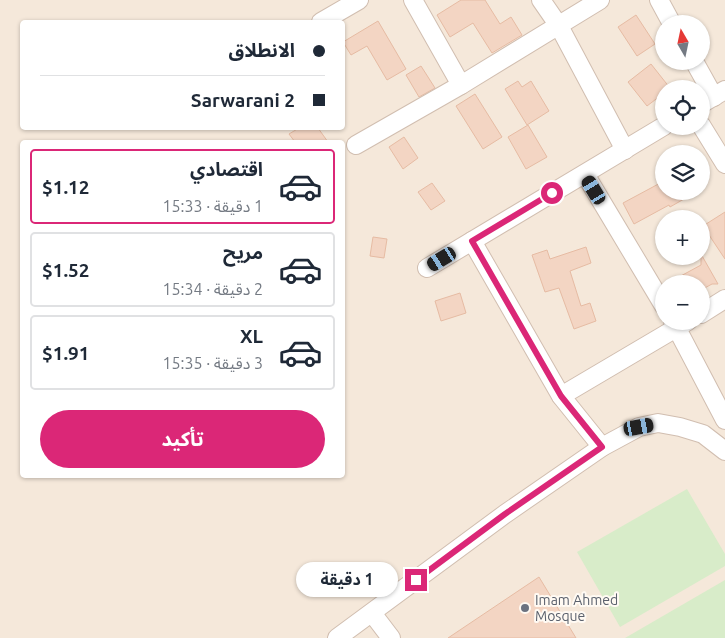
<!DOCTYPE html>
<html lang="ar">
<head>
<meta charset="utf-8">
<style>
  :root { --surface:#fff; --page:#f6f6f7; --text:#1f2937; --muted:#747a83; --line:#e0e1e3; --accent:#db2777 }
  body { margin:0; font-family:Ubuntu,"Noto Sans Arabic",sans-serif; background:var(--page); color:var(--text); direction:rtl; height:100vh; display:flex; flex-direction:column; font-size:19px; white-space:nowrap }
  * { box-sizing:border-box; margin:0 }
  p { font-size:16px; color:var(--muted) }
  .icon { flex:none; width:28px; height:28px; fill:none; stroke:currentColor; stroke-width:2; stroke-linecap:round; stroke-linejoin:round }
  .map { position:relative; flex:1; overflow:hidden; direction:ltr }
  .drawer { position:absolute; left:20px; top:140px; width:325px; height:338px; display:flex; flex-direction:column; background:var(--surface); border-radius:5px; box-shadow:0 1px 4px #0004; direction:rtl }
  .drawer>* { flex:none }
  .hud { position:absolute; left:20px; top:20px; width:325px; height:110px; border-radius:5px; box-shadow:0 1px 4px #0004; direction:rtl; display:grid; align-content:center; height:110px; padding:0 20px; background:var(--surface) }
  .needle { width:32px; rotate:351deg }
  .buttons { position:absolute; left:655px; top:15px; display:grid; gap:10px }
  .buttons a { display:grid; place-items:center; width:55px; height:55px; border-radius:50%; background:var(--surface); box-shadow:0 1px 4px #0004; font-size:25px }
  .end { position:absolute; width:22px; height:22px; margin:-11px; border:6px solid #db2777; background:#fff; box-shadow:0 0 0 2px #fff }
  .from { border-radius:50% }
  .bubble { position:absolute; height:35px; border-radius:18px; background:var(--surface); box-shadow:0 1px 4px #0004; font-size:16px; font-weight:700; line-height:35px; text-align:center; direction:rtl }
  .car { position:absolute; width:15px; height:30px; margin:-15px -8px; border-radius:6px; box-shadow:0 0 4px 1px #0007; background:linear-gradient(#222 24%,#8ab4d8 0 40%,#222 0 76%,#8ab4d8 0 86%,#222 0) }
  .hud b { display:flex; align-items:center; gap:18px; height:48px; font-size:19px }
  .hud b+b { border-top:1px solid var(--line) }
  .hud i { width:12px; height:12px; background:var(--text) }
  ul { padding:9px 0 0; list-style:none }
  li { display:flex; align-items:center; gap:15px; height:75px; margin:0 10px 8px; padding:0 10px; border:2px solid var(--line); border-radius:5px }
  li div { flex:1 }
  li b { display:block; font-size:19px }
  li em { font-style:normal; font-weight:700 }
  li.active { border-color:var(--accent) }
  li>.icon { width:45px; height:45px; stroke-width:1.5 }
  .button { display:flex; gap:10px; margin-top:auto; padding:10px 20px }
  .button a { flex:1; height:58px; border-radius:30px; background:var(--accent); color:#fff; font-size:20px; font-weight:700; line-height:58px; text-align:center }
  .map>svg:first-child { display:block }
</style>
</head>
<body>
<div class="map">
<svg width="725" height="638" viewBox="0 0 725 638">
  <rect width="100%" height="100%" fill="#fdf6ec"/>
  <!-- residential -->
  <path fill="#f5e8da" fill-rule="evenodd" d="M0,0H725V638H0ZM22,22H342V128H22ZM664,24H701V61H664ZM664,89H701V126H664ZM22,142H342V475H22ZM664,154H701V191H664ZM664,219H701V256H664ZM664,284H701V321H664Z"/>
  <!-- green -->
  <g fill="#d8ecc9">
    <polygon points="687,489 725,554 725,566 620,627 577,552"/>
    <polygon points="725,580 725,638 625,638"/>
  </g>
  <!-- building -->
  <g fill="#f3d5c3" stroke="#e6bba3">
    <polygon points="461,0 485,0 500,24 511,17 522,35 492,53 473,23 450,37 437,15"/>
    <polygon points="636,15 655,44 637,56 618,27"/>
    <polygon points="378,21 406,69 387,80 367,46 351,55 343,42"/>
    <polygon points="651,64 670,88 664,89 664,93 647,106 628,82"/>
    <polygon points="421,66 435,88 419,97 406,75"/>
    <polygon points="518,81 522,87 531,81 549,111 527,125 505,89"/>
    <polygon points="475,94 502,137 483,149 456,106"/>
    <polygon points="528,125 547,157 526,169 508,137"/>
    <polygon points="299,128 318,128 328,142 295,142 289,134"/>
    <polygon points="404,137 418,158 403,169 389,147"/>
    <polygon points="664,181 664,191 698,191 670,207 669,205 634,224 623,203"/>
    <polygon points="432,183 445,201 431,210 418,192"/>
    <polygon points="725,212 725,259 703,226"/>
    <polygon points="373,237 387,239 384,258 370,256"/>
    <polygon points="586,247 591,263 570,271 581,306 590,303 596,321 574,329 559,288 545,292 532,255 547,250 550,259"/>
    <polygon points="701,254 718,284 712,284 701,290 701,284 666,284 701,265"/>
    <polygon points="460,293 466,313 441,321 435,301"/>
    <polygon points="539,577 576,638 448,638"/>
  </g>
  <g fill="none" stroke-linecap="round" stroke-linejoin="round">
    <!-- street casing -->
    <g stroke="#d1beb0" stroke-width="20">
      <g id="street">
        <polyline points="413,0 461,85"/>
        <polyline points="541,0 559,26 625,150"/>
        <polyline points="659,0 672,24"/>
        <polyline points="321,22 359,0"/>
        <polyline points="694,61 714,97"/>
        <polyline points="701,104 725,90"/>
        <polyline points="701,125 725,164"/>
        <polyline points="356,145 461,85 600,0"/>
        <polyline points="585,174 664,306"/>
        <polyline points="472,241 561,396 602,447"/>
        <polyline points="427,268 664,126"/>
        <polyline points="701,314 725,299"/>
        <polyline points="673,321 725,420"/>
        <polyline points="561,396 688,321"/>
        <polyline points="372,613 391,638"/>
        <polyline points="337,638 505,514 602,447 639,427 658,423 680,427 703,434 725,451"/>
      </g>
    </g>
    <!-- street -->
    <use href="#street" stroke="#fff" stroke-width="18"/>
  </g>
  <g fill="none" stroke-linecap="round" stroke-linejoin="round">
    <!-- route -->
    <polyline stroke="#db2777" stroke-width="6" points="416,580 505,514 602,447 561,396 472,241 552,193"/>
  </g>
  <!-- markers -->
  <circle fill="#6b7280" stroke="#fffaf3" stroke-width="2" cx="525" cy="608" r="5"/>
  <g text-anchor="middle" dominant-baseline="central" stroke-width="4" stroke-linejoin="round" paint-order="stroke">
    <!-- worship labels -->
    <g font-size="14" fill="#5b616d" stroke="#fffaf3" text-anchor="start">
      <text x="535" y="600">Imam Ahmed<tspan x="535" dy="16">Mosque</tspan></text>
    </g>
  </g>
</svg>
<div class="buttons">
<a><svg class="needle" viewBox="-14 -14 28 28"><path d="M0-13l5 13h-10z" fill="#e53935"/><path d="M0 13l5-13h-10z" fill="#747a83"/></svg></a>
<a><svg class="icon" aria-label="locate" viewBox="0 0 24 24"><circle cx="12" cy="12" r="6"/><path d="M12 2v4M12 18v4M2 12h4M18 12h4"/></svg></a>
<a><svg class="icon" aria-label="layers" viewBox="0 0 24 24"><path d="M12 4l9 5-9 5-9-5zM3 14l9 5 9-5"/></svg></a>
<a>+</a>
<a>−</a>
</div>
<i class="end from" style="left:552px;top:193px"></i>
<i class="end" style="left:416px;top:580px"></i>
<div class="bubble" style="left:296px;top:562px;width:102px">1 دقيقة</div>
<i class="car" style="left:594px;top:190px;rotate:329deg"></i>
<i class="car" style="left:442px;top:259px;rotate:239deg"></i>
<i class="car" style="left:639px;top:427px;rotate:80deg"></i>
<div class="hud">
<b><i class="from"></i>الانطلاق</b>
<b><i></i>Sarwarani 2</b>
</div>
<section class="drawer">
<ul>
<li class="active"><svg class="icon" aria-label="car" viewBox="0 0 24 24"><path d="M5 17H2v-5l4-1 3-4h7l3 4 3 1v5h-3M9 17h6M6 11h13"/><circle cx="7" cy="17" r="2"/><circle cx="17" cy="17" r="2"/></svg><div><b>اقتصادي</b><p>1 دقيقة · 15:33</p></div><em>$1.12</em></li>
<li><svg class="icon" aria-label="car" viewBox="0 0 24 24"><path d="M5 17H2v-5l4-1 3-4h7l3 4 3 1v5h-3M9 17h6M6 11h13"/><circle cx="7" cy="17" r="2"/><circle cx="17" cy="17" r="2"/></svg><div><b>مريح</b><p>2 دقيقة · 15:34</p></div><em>$1.52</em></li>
<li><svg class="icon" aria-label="car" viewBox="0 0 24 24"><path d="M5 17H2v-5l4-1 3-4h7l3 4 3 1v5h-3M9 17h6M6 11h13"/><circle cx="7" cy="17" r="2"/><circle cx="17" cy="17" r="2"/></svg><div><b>XL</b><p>3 دقيقة · 15:35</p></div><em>$1.91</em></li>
</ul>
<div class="button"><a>تأكيد</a></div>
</section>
</div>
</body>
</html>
